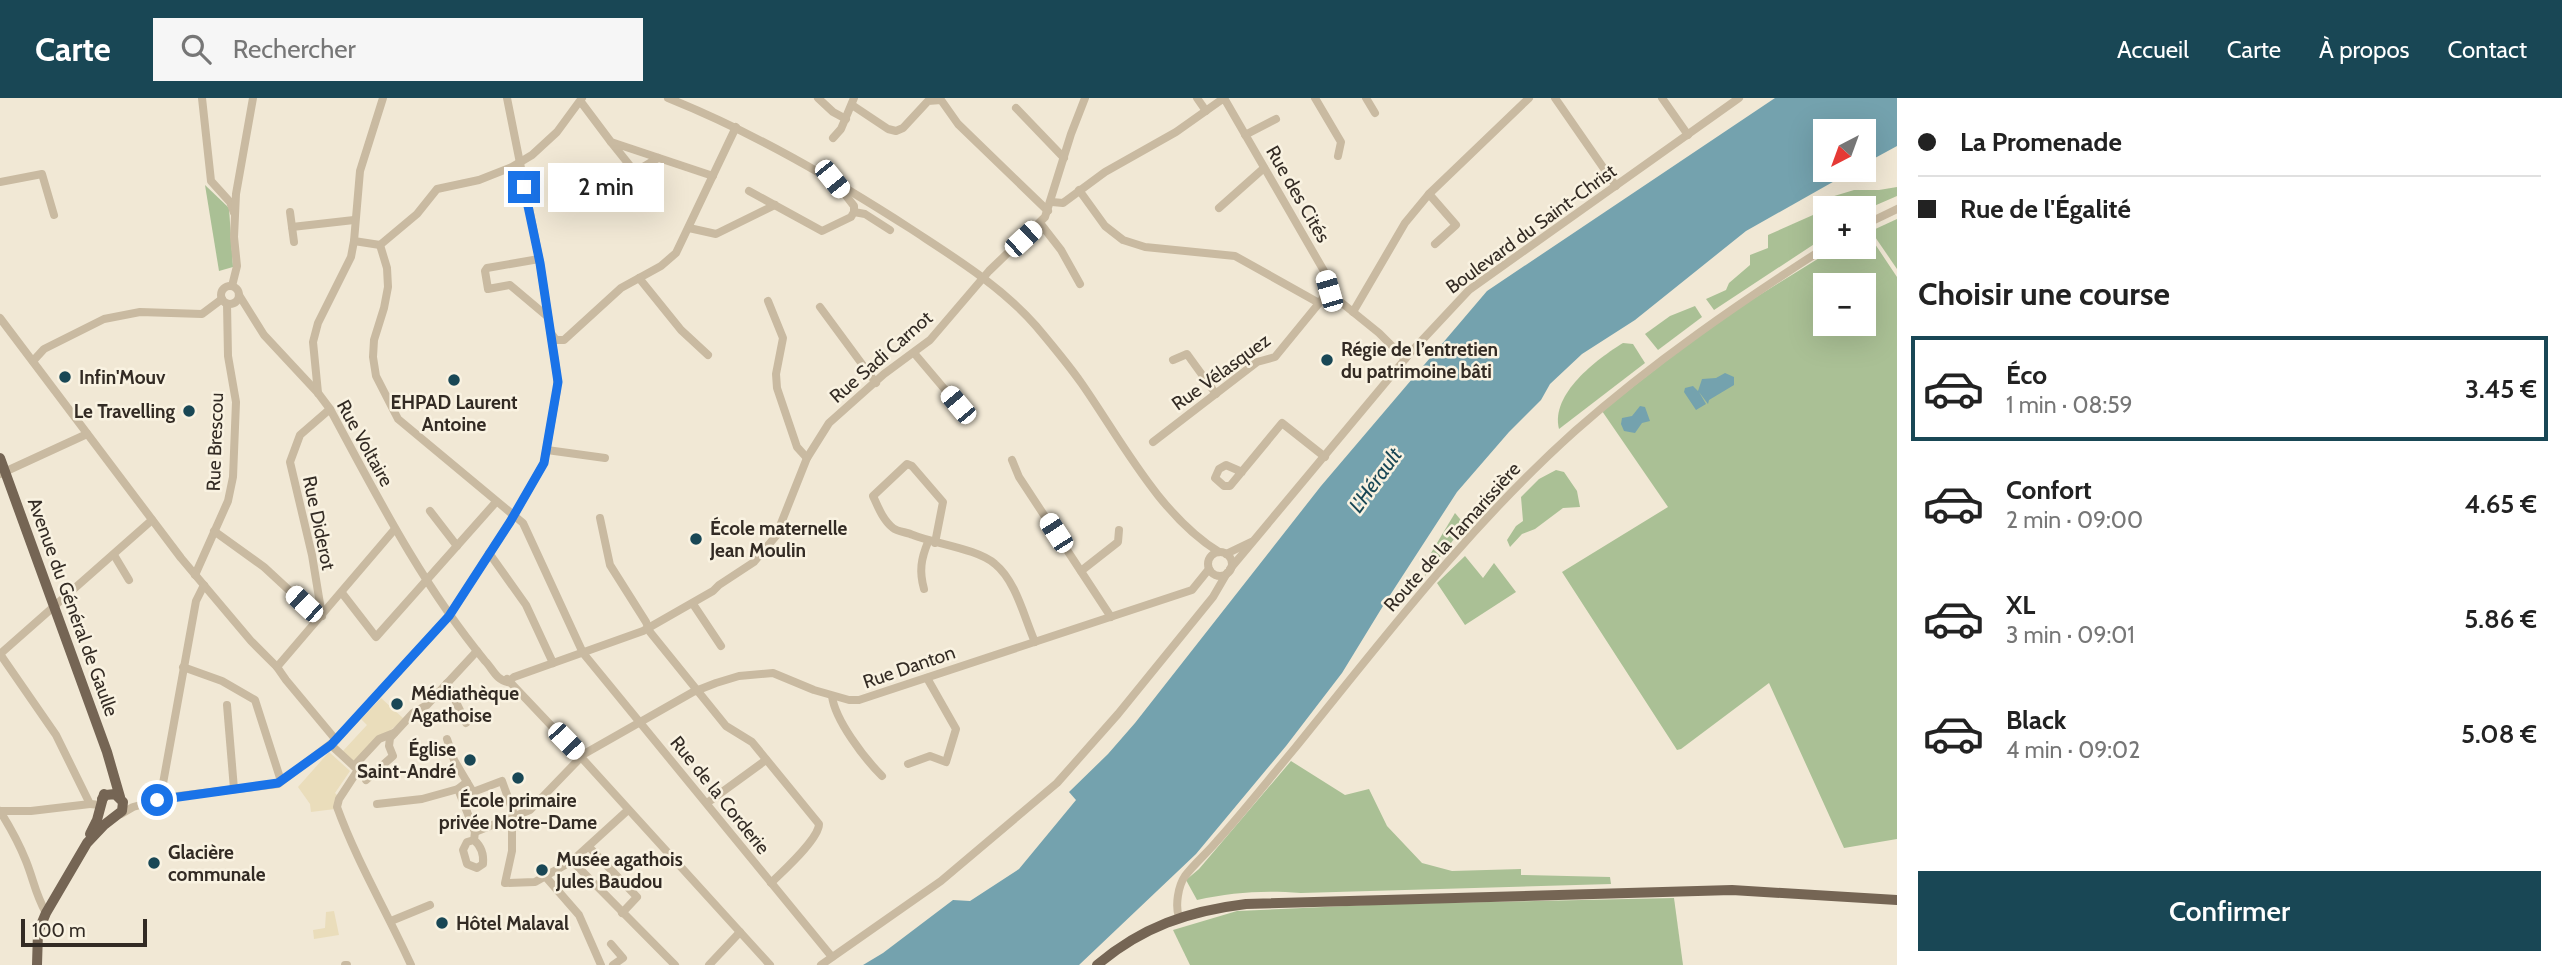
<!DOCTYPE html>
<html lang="fr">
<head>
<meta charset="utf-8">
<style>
  :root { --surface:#fff; --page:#f6f6f6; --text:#222; --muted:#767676; --line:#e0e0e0; --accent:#194755 }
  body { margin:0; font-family:Cabin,sans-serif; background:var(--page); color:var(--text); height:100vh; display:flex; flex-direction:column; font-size:26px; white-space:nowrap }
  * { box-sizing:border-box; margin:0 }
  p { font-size:23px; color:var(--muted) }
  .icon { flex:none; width:38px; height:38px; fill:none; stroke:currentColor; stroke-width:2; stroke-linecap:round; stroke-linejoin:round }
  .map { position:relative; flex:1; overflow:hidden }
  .panel { display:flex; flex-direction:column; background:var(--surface); width:665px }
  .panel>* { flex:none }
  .hud { display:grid; align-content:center; height:154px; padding:0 21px; background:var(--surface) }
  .needle { width:46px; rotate:221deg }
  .buttons { position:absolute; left:1813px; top:21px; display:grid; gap:14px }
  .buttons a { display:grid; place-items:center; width:63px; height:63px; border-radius:0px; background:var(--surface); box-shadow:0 7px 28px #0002; font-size:35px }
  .scale { position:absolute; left:21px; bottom:18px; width:126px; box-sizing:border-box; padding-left:7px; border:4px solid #332b24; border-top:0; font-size:19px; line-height:24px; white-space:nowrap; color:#332b24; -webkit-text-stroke:5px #f9f2e1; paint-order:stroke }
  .end { position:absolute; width:32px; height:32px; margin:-16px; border:9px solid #1a73e8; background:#fff; box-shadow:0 0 0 4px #fff }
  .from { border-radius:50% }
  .bubble { position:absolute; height:49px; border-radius:0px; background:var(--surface); box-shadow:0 7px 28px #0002; font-size:23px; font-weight:600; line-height:49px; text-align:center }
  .car { position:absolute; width:21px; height:42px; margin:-21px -10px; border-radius:9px; box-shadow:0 0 5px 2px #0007; background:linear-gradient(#fff 24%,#345 0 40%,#fff 0 76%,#345 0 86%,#fff 0) }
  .hud b { display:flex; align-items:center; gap:24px; height:66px; font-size:26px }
  .hud b+b { border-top:2px solid var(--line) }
  .hud i { width:18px; height:18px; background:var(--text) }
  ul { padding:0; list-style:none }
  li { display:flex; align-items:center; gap:21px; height:105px; margin:0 14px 10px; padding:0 7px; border:4px solid transparent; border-radius:0px }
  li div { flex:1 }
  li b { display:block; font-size:26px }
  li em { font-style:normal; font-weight:600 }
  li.on { border-color:var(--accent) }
  li>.icon { width:63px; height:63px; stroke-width:1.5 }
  h2 { padding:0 21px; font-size:32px; line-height:84px }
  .primary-button { display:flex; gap:14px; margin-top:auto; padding:14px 21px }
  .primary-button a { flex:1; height:80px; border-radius:0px; background:var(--accent); color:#fff; font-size:28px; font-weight:600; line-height:80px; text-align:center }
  header { display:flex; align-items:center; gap:42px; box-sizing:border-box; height:98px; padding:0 35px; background:var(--accent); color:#fff }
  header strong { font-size:33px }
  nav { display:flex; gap:38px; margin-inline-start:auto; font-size:24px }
  .search { width:490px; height:63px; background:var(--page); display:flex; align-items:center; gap:18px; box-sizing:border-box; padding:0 24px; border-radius:0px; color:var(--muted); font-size:26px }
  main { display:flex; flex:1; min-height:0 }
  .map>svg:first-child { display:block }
</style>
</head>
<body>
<header>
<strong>Carte</strong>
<div class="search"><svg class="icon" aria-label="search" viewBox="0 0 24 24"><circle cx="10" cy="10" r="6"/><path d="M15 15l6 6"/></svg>Rechercher</div>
<nav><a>Accueil</a><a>Carte</a><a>À propos</a><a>Contact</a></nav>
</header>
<main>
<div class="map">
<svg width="1897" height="867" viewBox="0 0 1897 867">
  <rect width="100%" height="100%" fill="#f1e8d5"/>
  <!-- green -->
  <g fill="#aac095" fill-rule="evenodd">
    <polygon points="205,87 229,110 233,169 219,173"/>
    <polygon points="1897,89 1897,98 1874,108 1863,98 1857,110 1825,110 1825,138 1822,141 1714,212 1706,201 1726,192 1729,185 1750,167 1750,157 1768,150 1768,137 1813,117 1822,103 1831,99 1854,92 1879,92"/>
    <polygon points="1897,121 1897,171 1871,133"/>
    <path d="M1865,131L1897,179V741L1844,750L1769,585L1681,651L1677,652L1562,474L1668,409L1602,313L1716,224L1837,149H1864ZM1825,187H1864V226H1825Z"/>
    <polygon points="1695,208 1702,219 1658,252 1645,236 1670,218"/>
    <path d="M1623,245L1633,246L1645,265L1559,331C1550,296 1597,261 1623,245Z"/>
    <polygon points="1556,372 1564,374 1577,393 1580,409 1563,410 1535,431 1522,436 1510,449 1507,442 1516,428 1523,423 1521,399 1539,381"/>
    <polygon points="1455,415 1465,427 1425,478 1425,465"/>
    <polygon points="1465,458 1483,480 1494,465 1516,494 1465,527 1437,485"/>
    <path d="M1291,663L1345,697L1369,691L1387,728L1422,765L1452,773L1521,771V777L1610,779L1611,786L1301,795C1265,792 1232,794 1197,802L1186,782L1199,771Z"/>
    <polygon points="1674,800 1683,867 1190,867 1173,832 1237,813 1390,806"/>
  </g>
  <!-- plaza -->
  <g fill="#eaddbb">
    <polygon points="381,600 404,621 353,664 342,654 367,627 361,621"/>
    <polygon points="329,654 350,673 335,695 338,698 335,711 311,714 310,706 298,689"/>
    <polygon points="334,813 339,837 314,841 313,832 325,830 326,814"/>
  </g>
  <!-- water -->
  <g fill="#74a2ae">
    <polygon points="1775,0 1897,0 1897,48 1864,66 1864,33 1825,33 1825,72 1854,72 1746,133 1635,222 1582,256 1550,286 1541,302 1509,334 1457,394 1383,508 1342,575 1286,648 1196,756 1079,867 863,867 883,855 953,802 970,803 1019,771 1076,702 1069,694 1108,656 1135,625 1321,388 1487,193"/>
    <polygon points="1725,275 1734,279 1734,287 1709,302 1708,306 1699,294 1706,306 1696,312 1684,294 1685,290 1693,288 1698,293 1702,281 1716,280"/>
    <polygon points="1640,308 1645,309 1650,323 1642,325 1635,335 1624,333 1621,326 1622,320 1632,318"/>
  </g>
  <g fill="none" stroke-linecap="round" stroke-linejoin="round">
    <!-- minor -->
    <g stroke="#c9baa1" stroke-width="8">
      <polyline points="202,0 211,83 230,104 234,115"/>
      <path d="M668,0C755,35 833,81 911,131C955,160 1001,188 1036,228C1052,247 1068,266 1082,286C1121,342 1160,418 1219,454"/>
      <polyline points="818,0 833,14 846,21"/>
      <polyline points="1197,0 1206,13"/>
      <polyline points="1315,0 1341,44 1338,58"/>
      <polyline points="1366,0 1375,15"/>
      <polyline points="1555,0 1616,88"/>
      <polyline points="1662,0 1688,37"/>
      <polyline points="581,4 611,44 713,78"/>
      <polyline points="852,7 888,31 896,33 903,30 928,3 941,2 958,26 1048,113"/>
      <polyline points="1016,10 1064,60"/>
      <polyline points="1245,37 1276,21"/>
      <polyline points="833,40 841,31 854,0"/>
      <polyline points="611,44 635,74 658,60"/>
      <polyline points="0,84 42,76 54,117"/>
      <polyline points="837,86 854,108 854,114"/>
      <polyline points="1079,92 1105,128 1123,142 1145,149 1235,158 1319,205"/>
      <polyline points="749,93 822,133 851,119 854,114 865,116 890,132"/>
      <polyline points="1429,96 1456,127 1435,146"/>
      <polyline points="1052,104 1063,105 1105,74 1176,34 1224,0 1324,173 1332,197 1379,235 1405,261"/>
      <polyline points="1219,110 1264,70"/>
      <polyline points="290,114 294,144"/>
      <polyline points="1040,125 1061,152 1080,186"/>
      <polyline points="1864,127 1897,111"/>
      <polyline points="292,129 354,122"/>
      <polyline points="689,130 716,136 775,107"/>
      <polyline points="354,143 380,147"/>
      <polyline points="380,147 387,170 388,189 384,210 374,242 373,259 376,278 398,321 523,425 583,555 832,859"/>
      <polyline points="380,147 417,116 437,91 479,82 512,69 532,57 557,34 582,0"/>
      <polyline points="539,161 487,170 485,173 488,191 510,187 548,219"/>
      <polyline points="639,180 681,232 708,257"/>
      <circle cx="230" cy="197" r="9"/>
      <polyline points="232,188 237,168 234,139 236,96 253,0"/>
      <path d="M239,197L264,237L318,295L330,311C378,400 421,485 485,563C493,571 496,582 508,584"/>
      <polyline points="768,203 783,240 776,276 777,290 797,349 807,360"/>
      <polyline points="820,209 876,285"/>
      <polyline points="1353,214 1405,125 1429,96 1529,0"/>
      <polyline points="0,220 181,460 251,543 277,569 286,582 336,642"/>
      <polyline points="551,235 556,242 564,242 621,190 661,168 676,155 736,29"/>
      <polyline points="914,255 958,307"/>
      <polyline points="1173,262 1187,256 1216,296"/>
      <polyline points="33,263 44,251 104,221 140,214 202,216 222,201"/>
      <polyline points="318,295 313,244 318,225 351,159 354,143 360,73 383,0"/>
      <polyline points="1153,344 1257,264 1275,259 1329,193"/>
      <polyline points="547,352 605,360"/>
      <polyline points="1012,362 1019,379 1111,519"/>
      <polyline points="1242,374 1226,367 1219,371 1215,380 1224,388 1230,388 1282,325 1325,359"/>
      <polyline points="0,376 87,336"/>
      <polyline points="430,413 457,448"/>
      <path d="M600,420L610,467L646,524L650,534L726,628L752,644L819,726C819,741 783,773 771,785"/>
      <polyline points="214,433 264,469 304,506 322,518"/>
      <path d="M935,445L943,404L912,368L907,366L873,398C878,409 883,422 893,430C898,434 907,434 913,437C936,446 978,451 995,466C1016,483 1024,519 1035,544"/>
      <circle cx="1220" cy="466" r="12"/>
      <polyline points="489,455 526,507 553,565"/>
      <polyline points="1226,456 1251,444"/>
      <polyline points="114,457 129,482"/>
      <polyline points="1230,471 1411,254 1469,192 1739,0"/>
      <polyline points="1081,473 1118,444 1119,432"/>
      <polyline points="195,477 228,403 233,379 236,304 228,258 227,206"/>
      <path d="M924,491C919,473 921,461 928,444"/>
      <polyline points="342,495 376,539 496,404"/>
      <polyline points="693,506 721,548"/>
      <polyline points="322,518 312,457 290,364 300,337 330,311"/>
      <polyline points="0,556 152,422"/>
      <polyline points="0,556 56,637 90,706 100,707"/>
      <polyline points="183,569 222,583 255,602 281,683"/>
      <polyline points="277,569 394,432"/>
      <polyline points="507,581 580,658 770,867"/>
      <polyline points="508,584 514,579 643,533 713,493 719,487 754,464 776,438 807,360 829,325 884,276 930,242 989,173 1045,119 1071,36 1085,0"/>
      <polyline points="447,585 466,625"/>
      <path d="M832,598C835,622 864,660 882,678"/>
      <polyline points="227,607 234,691"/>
      <polyline points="447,641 454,662 467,684 458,691 475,734 530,712 584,656 693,594 716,585 739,578 773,575 814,592 849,602 859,602 1192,492 1209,471"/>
      <path d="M331,647L358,672L339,701L337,709C357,764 387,814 411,867"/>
      <polyline points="908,666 930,658 946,664 956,631 927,580"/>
      <polyline points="354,668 379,641 394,635"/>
      <polyline points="366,682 393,658 389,648 390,640 413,615 427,607 477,553"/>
      <polyline points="467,684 473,694 502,683 515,719"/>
      <polyline points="160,702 196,503 204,487"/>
      <polyline points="707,705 766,662"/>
      <polyline points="377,706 422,701 458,691"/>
      <path d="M0,713C10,729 19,745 26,763C34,783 35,795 46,815"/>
      <polyline points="0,713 31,713 90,706"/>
      <polyline points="121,716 133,709 170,699 278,686 336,642 449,518 510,424 544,365 557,291 557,277 540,165 507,0"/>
      <polyline points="512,720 512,753 505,785 535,784 572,763 628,712"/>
      <path d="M474,742C481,748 484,756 483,766L477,770L467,766L463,752L467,744L474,742L475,734"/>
      <polyline points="589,749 637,799 622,815"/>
      <polyline points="572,763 675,867"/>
      <polyline points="545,778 579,817 601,867"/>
      <path d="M1179,819C1175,808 1178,788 1185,778C1194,766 1207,755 1217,743C1244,713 1269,681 1295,650C1384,540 1469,428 1575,333C1653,264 1739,205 1826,149"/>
      <polyline points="391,823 430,807"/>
      <polyline points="611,846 623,860 613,867"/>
      <polyline points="345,867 347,867"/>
      <polyline points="709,867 740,834"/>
      <polyline points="821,867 941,783 1057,685 1118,616 1213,499 1227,475"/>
    </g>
    <!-- major -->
    <g stroke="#756554" stroke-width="10">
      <polyline points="0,360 107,654 120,699"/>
      <polyline points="90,736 97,722 104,696"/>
      <polyline points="37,867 38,834 46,815 87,745 104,727 122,713 123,704 115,696 106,697 102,701"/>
      <path d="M1097,867C1142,829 1188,813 1246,806L1732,792L1897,802"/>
    </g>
  </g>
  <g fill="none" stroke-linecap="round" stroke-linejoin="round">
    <!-- route -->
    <polyline stroke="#1a73e8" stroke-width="9" points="157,702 278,685 331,647 449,518 510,424 544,365 558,284 540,165 524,89"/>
  </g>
  <!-- markers -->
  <g fill="#194755" stroke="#f9f2e1" stroke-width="2.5">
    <circle cx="1327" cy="262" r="7"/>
    <circle cx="65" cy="279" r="7"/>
    <circle cx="454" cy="282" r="7"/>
    <circle cx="189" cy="313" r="7"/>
    <circle cx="696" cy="441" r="7"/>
    <circle cx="397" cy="606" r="7"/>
    <circle cx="470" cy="662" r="7"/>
    <circle cx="518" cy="680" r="7"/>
    <circle cx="154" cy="765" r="7"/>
    <circle cx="542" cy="772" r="7"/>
    <circle cx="442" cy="825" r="7"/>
  </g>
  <g text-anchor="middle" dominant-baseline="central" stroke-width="5" stroke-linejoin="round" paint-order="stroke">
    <!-- street labels -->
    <g font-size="19" fill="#332b24" stroke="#f9f2e1">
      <text transform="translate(1298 96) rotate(60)">Rue des Cités</text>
      <text transform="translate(1531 131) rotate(-36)">Boulevard du Saint-Christ</text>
      <text transform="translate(881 259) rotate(-41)">Rue Sadi Carnot</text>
      <text transform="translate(1221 274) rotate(-36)">Rue Vélasquez</text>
      <text transform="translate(215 344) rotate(-88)">Rue Brescou</text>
      <text transform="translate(365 345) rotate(61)">Rue Voltaire</text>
      <text transform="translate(319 425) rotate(78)">Rue Diderot</text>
      <text transform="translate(1452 439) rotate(-48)">Route de la Tamarissière</text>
      <text transform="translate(73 509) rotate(70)">Avenue du Général de Gaulle</text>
      <text transform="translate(909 569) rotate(-19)">Rue Danton</text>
      <text transform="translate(720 697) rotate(51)">Rue de la Corderie</text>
    </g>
    <!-- poi labels -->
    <g font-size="19" font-weight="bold" fill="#332b24" stroke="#f9f2e1" text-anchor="start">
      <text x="1341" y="251">Régie de l’entretien<tspan x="1341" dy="22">du patrimoine bâti</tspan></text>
      <text x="79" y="279">Infin'Mouv</text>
      <text x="454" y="304" text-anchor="middle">EHPAD Laurent<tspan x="454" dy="22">Antoine</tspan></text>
      <text x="175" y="313" text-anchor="end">Le Travelling</text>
      <text x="710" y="430">École maternelle<tspan x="710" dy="22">Jean Moulin</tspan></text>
      <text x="411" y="595">Médiathèque<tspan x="411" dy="22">Agathoise</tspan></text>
      <text x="456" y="651" text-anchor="end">Église<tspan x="456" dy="22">Saint-André</tspan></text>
      <text x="518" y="702" text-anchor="middle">École primaire<tspan x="518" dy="22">privée Notre-Dame</tspan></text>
      <text x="168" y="754">Glacière<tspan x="168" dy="22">communale</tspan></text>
      <text x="556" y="761">Musée agathois<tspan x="556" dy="22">Jules Baudou</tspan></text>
      <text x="456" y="825">Hôtel Malaval</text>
    </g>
    <!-- water labels -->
    <g font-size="21" font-style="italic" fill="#194755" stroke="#f9f2e1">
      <text transform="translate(1375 382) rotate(-54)">L'Hérault</text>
    </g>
  </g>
</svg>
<div class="buttons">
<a><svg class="needle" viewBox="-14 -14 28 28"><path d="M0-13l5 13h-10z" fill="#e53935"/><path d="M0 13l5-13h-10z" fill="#767676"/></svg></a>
<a>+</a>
<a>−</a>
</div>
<div class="scale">100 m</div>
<i class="end from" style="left:157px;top:702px"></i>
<i class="end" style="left:524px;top:89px"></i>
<div class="bubble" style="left:548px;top:65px;width:116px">2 min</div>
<i class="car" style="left:832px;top:81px;rotate:141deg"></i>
<i class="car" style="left:1023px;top:141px;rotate:47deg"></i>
<i class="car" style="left:1329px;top:193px;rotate:344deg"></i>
<i class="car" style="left:958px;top:307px;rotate:320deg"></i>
<i class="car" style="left:1056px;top:435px;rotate:327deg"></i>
<i class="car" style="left:304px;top:506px;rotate:313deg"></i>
<i class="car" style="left:566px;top:643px;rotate:136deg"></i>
</div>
<section class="panel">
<div class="hud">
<b><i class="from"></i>La Promenade</b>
<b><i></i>Rue de l'Égalité</b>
</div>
<h2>Choisir une course</h2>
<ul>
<li class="on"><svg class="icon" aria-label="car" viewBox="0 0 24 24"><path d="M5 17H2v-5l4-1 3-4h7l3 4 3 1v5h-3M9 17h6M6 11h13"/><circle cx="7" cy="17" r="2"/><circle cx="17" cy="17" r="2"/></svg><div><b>Éco</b><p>1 min · 08:59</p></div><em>3.45 €</em></li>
<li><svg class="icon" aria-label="car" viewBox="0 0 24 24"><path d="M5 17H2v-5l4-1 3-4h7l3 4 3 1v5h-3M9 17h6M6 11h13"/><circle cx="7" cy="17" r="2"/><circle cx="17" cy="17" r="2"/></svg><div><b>Confort</b><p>2 min · 09:00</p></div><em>4.65 €</em></li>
<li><svg class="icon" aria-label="car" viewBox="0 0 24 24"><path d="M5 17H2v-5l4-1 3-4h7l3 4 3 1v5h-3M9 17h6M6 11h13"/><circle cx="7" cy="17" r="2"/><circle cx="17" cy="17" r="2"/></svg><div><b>XL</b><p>3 min · 09:01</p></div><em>5.86 €</em></li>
<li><svg class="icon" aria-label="car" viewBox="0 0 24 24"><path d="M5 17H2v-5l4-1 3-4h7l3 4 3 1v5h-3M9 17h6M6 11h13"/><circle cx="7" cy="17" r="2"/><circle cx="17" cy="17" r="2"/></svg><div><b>Black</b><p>4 min · 09:02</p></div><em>5.08 €</em></li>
</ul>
<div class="primary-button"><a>Confirmer</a></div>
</section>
</main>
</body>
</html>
